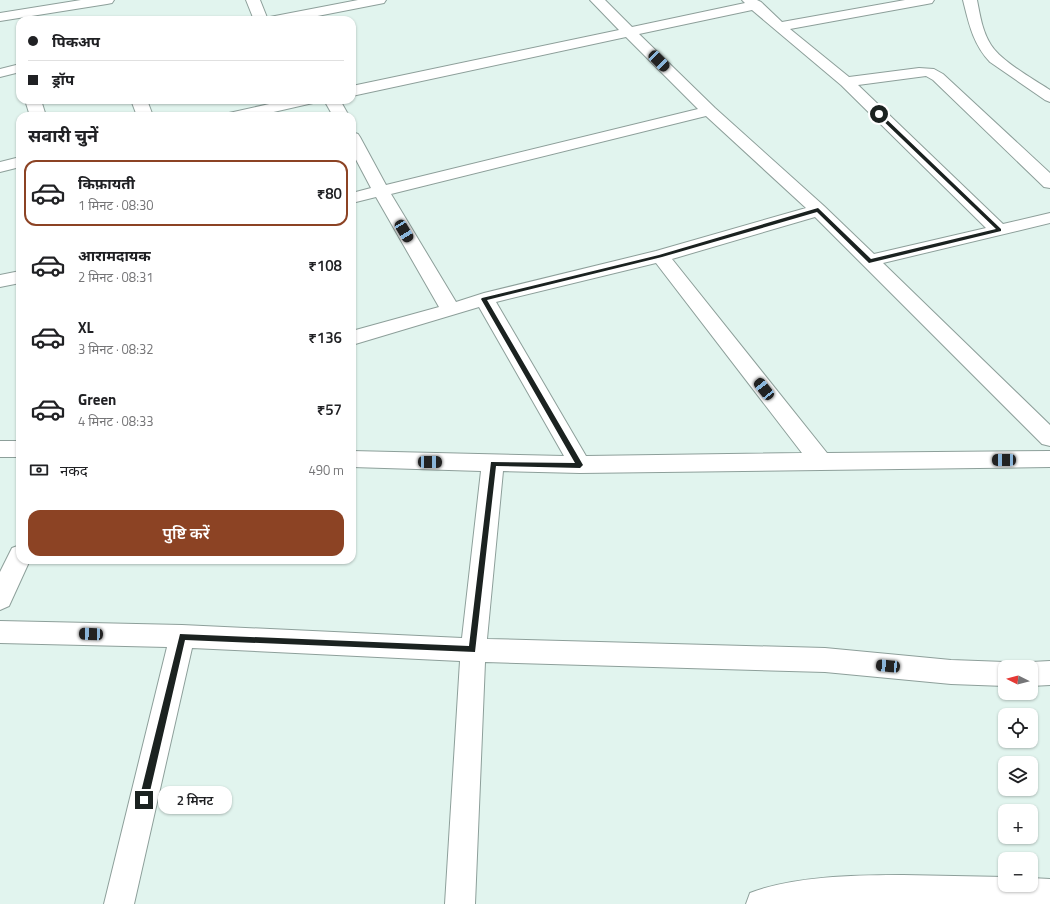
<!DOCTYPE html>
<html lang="hi">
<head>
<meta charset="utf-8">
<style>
  :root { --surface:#fff; --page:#f6f6f6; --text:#202124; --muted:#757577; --line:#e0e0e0; --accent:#8c4324 }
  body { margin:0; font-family:"Titillium Web","Noto Sans Devanagari",sans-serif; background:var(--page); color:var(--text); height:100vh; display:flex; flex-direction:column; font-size:15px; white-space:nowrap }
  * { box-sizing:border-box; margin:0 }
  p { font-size:13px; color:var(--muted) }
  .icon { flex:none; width:22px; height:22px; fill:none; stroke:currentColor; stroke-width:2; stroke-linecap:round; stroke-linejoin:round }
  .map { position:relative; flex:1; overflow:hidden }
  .panel { position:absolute; left:16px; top:112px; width:340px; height:452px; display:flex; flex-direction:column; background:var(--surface); border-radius:12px; box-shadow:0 1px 3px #0004 }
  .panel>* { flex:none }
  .guide { position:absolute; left:16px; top:16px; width:340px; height:88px; border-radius:12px; box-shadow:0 1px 3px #0004; display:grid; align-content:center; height:88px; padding:0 12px; background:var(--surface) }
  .needle { width:26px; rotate:276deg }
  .controls { position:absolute; left:998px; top:660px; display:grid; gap:8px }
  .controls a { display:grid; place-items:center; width:40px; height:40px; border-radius:8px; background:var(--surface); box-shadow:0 1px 3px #0004; font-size:20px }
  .end { position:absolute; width:18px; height:18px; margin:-9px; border:5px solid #1b2220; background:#fff; box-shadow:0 0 0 2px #fff }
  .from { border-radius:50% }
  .bubble { position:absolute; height:28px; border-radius:12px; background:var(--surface); box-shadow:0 1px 3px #0004; font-size:13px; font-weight:600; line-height:28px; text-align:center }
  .car { position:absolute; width:12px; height:24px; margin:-12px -6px; border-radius:5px; box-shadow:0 0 3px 1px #0007; background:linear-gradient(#222 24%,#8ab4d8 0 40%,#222 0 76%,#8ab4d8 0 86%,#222 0) }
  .guide b { display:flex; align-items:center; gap:14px; height:38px; font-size:15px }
  .guide b+b { border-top:1px solid var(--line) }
  .guide i { width:10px; height:10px; background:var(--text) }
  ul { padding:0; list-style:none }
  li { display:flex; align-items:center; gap:12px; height:66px; margin:0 8px 6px; padding:0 4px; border:2px solid transparent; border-radius:12px }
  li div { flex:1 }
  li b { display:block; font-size:15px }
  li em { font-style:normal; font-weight:600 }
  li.selected { border-color:var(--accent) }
  li>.icon { width:36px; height:36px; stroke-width:1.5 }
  h2 { padding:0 12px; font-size:18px; line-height:48px }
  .pay { display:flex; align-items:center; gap:10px; height:44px; padding:0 12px; font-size:15px }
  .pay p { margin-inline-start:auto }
  .button { display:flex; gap:8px; margin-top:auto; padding:8px 12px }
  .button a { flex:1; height:46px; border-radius:12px; background:var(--accent); color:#fff; font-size:16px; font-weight:600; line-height:46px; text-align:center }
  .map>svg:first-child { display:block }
</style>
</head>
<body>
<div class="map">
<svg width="1050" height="904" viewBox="0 0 1050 904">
  <rect width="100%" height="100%" fill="#e1f4ee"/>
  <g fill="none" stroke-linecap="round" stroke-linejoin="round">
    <!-- minor casing -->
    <g stroke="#8d9f9a" stroke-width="2">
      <g id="minor">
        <polygon points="81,0 114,0 112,3 107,4 0,21 0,13"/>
        <polygon points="246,0 260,0 268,20 254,20"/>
        <polygon points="358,0 386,0 384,3 379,4 297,20 268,20 270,17 275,16"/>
        <path d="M590,0H605L632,27L745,3L742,0H757L761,2L782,22L905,0H934L932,3L927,4L790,29L849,77L919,68L934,69L943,74L1050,173V188L1044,187L933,80L926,76L858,85L1003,224L1050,213V223L883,263L1050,425V446L1042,444L815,217L672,259L827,453L1050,451V467L580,473L503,471L487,639L825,648L951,660L1005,662L1015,667H1005V686L951,684L825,672L485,662L475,904H445L460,661L192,648L134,904H104L167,647L0,643V621L182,625L462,638L481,471L352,467V451L564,456L479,307L352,345V331L439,307L376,197L352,203V193L371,188L352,152V132L358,134L360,137L386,185L698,109L626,37L352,96V86L619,30ZM752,10L841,85L986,228L874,254L824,206L715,108L639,34ZM706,116L806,208L656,251L484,293L456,302L391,194ZM656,263L802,453L586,456L496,302Z"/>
        <path d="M963,0H977C980,15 982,31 991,45C1001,61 1033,79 1050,90V102L1045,100L990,62C973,44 969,24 963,0Z"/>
        <polygon points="20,64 20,72 0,77 0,69"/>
        <polygon points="25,100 41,100 46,116 30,116"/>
        <polygon points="131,100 147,100 153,116 137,116"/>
        <polygon points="287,100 316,100 313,103 256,116 227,116 229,113"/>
        <polygon points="324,100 340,100 349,116 333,116"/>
        <polygon points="20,157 20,167 0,172 0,162"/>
        <polygon points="20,271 20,283 0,287 0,275"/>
        <rect x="0" y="441" width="20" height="16"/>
        <polygon points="20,545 20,560 30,560 9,606 0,610 0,572 12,548"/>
        <polygon points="1050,661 1050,685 1031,686 1031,667 1021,667 1022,666 1031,662"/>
        <path d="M903,875L1005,877V885H1031V878L1050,879V904H746L750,893C793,876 857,875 903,875Z"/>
      </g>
    </g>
    <!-- minor -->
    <use href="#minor" fill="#fff" fill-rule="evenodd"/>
  </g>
  <!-- route -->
  <polygon fill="#1b2220" points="877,113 880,113 1001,229 1001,231 869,263 817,212 662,257 487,300 583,465 580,468 496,466 475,652 185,640 148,800 147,803 144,804 141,803 139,800 180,634 469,646 491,462 575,463 481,299 482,298 659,255 818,208 871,259 996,229 877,115"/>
</svg>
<div class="controls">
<a><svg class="needle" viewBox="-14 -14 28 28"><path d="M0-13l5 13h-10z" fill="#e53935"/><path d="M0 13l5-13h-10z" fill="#757577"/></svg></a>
<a><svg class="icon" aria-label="locate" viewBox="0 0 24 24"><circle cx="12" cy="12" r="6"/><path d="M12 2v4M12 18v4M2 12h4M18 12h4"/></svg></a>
<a><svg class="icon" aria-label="layers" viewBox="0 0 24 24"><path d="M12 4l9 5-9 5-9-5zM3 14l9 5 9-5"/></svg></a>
<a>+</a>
<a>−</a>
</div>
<i class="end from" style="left:879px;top:114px"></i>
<i class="end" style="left:144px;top:800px"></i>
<div class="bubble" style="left:158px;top:786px;width:74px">2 मिनट</div>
<i class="car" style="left:659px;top:61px;rotate:135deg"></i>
<i class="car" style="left:404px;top:231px;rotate:149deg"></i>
<i class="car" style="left:764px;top:389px;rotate:322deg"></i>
<i class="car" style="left:1004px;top:460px;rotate:270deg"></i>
<i class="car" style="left:430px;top:462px;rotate:91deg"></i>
<i class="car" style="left:91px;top:634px;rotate:272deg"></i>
<i class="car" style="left:888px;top:666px;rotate:275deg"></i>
<div class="guide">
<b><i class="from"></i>पिकअप</b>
<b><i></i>ड्रॉप</b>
</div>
<section class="panel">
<h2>सवारी चुनें</h2>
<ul>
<li class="selected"><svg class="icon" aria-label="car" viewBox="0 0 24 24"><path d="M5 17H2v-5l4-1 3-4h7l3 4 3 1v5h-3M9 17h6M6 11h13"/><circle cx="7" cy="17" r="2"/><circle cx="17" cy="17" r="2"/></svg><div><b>किफ़ायती</b><p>1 मिनट · 08:30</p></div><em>₹80</em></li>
<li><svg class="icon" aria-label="car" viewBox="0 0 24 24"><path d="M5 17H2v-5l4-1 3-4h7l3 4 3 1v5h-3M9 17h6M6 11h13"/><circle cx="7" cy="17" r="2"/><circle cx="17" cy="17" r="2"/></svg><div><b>आरामदायक</b><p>2 मिनट · 08:31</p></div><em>₹108</em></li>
<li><svg class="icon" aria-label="car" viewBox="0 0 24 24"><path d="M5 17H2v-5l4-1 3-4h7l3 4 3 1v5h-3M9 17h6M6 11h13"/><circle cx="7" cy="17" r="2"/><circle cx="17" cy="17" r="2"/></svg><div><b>XL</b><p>3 मिनट · 08:32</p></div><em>₹136</em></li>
<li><svg class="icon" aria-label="car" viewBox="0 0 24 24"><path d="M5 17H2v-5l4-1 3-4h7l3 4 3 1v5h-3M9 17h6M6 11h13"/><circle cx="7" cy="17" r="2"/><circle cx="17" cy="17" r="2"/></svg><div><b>Green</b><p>4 मिनट · 08:33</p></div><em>₹57</em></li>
</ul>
<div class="pay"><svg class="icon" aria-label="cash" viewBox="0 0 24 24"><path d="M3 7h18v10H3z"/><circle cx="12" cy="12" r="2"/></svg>नकद<p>490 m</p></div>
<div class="button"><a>पुष्टि करें</a></div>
</section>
</div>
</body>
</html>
